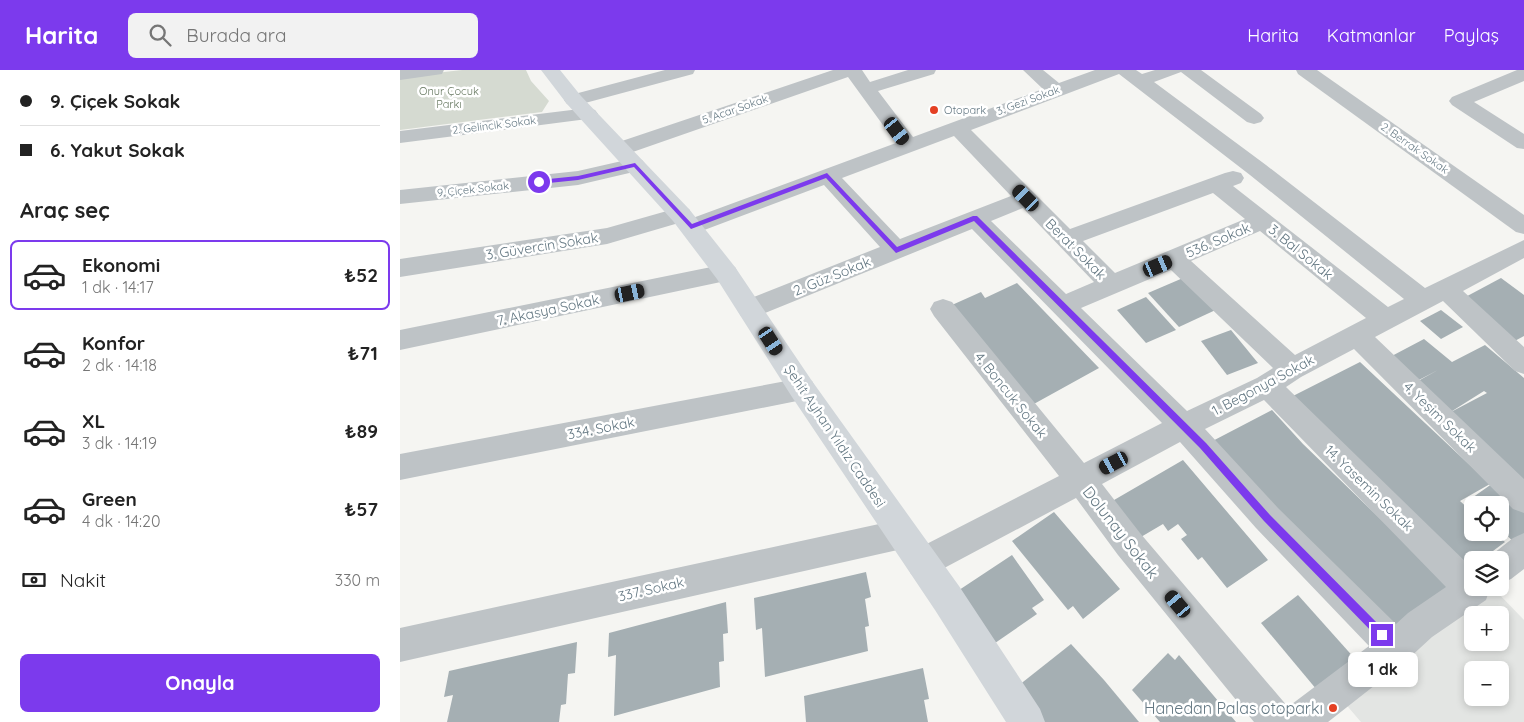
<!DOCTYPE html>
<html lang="tr">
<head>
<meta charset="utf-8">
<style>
  :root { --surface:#fff; --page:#f2f2f2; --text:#222; --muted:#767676; --line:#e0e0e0; --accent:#7c3aed }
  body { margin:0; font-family:Quicksand,sans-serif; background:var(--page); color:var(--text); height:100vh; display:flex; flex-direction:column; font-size:19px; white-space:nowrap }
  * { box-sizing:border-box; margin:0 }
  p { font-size:16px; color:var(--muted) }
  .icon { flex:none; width:28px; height:28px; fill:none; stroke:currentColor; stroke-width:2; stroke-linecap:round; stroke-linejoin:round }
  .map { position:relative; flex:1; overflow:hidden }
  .panel { display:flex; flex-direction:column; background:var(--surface); width:400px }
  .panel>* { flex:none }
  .hud { display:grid; align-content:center; height:110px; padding:0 20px; background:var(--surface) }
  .buttons { position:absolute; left:1064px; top:426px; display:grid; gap:10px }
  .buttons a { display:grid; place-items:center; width:45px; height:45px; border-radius:8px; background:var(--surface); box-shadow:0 2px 8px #0003; font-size:25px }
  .end { position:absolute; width:22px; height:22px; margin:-11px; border:6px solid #7c3aed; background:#fff; box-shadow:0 0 0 2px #fff }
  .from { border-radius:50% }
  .bubble { position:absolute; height:35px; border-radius:8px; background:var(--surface); box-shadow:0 2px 8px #0003; font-size:16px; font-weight:800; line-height:35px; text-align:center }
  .car { position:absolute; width:15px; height:30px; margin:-15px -8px; border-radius:6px; box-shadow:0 0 4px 1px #0007; background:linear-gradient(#222 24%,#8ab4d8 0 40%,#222 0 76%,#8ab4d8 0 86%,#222 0) }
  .hud b { display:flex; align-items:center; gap:18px; height:48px; font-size:19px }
  .hud b+b { border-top:1px solid var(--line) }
  .hud i { width:12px; height:12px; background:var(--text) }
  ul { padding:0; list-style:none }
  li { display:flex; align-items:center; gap:15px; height:70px; margin:0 10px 8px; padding:0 10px; border:2px solid transparent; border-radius:8px }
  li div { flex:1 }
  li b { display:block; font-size:19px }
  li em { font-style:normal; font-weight:800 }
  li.active { border-color:var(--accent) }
  li>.icon { width:45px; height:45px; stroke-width:1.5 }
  h2 { padding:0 20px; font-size:22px; line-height:60px }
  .pay { display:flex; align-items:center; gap:12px; height:55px; padding:0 20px; font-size:19px }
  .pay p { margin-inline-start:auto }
  .primary-button { display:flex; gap:10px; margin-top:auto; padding:10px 20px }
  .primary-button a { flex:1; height:58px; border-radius:8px; background:var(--accent); color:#fff; font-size:20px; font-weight:800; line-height:58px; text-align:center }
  header { display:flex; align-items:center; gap:30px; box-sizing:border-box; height:70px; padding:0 25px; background:var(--accent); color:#fff }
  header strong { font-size:24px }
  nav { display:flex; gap:28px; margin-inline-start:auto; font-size:18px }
  .search { width:350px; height:45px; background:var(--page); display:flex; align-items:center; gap:12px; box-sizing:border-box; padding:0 18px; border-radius:8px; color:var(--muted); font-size:19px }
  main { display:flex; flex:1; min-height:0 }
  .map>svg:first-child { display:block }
</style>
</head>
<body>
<header>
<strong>Harita</strong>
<div class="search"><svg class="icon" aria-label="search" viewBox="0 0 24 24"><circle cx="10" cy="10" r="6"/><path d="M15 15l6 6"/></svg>Burada ara</div>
<nav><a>Harita</a><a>Katmanlar</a><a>Paylaş</a></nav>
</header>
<main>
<section class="panel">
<div class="hud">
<b><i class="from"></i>9. Çiçek Sokak</b>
<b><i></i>6. Yakut Sokak</b>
</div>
<h2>Araç seç</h2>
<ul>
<li class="active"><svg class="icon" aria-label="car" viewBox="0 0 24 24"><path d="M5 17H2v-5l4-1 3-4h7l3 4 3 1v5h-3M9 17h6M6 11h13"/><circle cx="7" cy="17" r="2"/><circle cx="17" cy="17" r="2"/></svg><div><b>Ekonomi</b><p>1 dk · 14:17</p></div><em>₺52</em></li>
<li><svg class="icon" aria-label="car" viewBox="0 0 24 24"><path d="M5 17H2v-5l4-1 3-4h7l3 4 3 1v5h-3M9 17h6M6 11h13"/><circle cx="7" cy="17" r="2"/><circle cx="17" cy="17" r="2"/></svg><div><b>Konfor</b><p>2 dk · 14:18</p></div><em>₺71</em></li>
<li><svg class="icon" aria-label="car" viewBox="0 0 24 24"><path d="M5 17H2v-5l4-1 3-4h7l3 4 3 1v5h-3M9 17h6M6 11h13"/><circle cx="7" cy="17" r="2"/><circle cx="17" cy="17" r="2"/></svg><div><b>XL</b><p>3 dk · 14:19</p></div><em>₺89</em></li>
<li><svg class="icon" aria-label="car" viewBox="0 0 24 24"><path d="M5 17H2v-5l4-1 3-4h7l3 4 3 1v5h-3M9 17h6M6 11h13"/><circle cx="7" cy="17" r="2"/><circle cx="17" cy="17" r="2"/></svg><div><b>Green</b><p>4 dk · 14:20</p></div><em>₺57</em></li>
</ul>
<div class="pay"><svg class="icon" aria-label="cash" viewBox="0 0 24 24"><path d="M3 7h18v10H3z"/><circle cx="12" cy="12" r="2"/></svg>Nakit<p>330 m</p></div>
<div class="primary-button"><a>Onayla</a></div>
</section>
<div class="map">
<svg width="1124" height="652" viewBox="0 0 1124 652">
  <rect width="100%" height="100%" fill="#f5f5f2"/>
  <!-- built -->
  <path fill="#e3e5e3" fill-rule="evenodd" d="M1072,517L1093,518L1124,550V652H961L937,624ZM1072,545H1100V572H1072ZM1072,600H1100V628H1072Z"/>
  <!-- green -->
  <polygon fill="#d5dad1" points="62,0 126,0 131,11 149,31 142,42 0,60 0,7"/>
  <!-- building -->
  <g fill="#a5afb3" fill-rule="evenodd">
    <polygon points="790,205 822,237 779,257 748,223"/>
    <polygon points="1101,208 1124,225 1124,266 1111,273 1058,231"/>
    <polygon points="617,213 699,298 623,340 543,239 581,222 585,228"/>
    <polygon points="746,227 776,260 746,273 717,240"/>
    <polygon points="1041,240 1063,257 1041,269 1020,251"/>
    <polygon points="831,260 858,293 827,305 801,271"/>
    <path d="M1024,269L1052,292L1085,275L1124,308V412L1009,316L1038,300L1015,312L988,288ZM1084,321L1087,323L1049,343Z"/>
    <polygon points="960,292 1090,414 1060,431 1072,442 1072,462 1094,462 1105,472 1081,490 1072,490 1072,496 1065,502 891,327"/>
    <polygon points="872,340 903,374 1058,524 995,578 803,376"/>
    <polygon points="783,390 868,490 827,518 802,487 798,490 781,469 787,465 778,454 768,461 763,454 729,474 702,437"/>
    <polygon points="1096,411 1124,437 1124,472 1118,476 1100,459 1100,435 1075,435 1069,430"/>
    <polygon points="654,442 720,519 683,549 673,536 668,540 612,471"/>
    <polygon points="612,485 644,530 632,538 637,544 582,582 547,528"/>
    <polygon points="466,502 471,527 465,529 469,556 465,557 468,581 365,607 362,558 356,560 354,528"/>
    <polygon points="898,525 965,600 927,632 861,553"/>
    <polygon points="326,532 328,563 323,564 324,591 319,592 320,617 214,646 216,585 208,587 209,563"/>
    <polygon points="177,572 175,603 168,604 166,634 161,635 159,652 47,652 53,625 44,627 49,601"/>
    <polygon points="671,574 704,610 739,652 627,652 609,623"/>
    <polygon points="768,583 775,590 779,585 836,652 760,652 732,620"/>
    <polygon points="523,598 529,629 524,630 528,652 406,652 404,626"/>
  </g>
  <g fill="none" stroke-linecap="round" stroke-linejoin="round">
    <!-- minor -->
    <g fill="#bec3c6" fill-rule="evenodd">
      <polygon points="0,0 44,0 42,4 0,10"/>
      <polygon points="265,0 295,0 293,4 174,36 167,34 164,30 167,26"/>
      <path d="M433,0H462L470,12L508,0H536L534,4L478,21L513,67L643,19L623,0H643L659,13L695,0H736L742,4L755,0H801L861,44L864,48L861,52L854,54L847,52L781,2L754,12L866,95L1025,218L1124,170V188L1063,221L1124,277V304L1115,301L1043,231L975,267L1124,409V443L1113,439L954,279L901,307L886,317L1072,498V518H1090L1086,530L1032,567L1007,590L928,652H854L718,485L676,428L533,504L522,509L511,504L506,493L511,482L659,406L534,246L530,239L534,232L543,229L552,232L684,393L762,353L572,159L350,249L341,246L337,239L341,232L480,177L424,115L291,165L283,163L280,157L282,152L207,174L0,207V189L207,158L281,137L289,139L292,145L290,149L496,73L448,7L227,84L220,86L213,84L210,79L213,74ZM719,4L850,105L1004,229L988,237L833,116L841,113L844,108L841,103L833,101L825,103L670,159L571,60ZM554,66L611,126L500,169L442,108ZM813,123L845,149L715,203L683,171ZM623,138L694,212L666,224L591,151ZM860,161L966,248L895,285L791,191ZM771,200L873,298L857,308L787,341L681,238ZM864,330L1046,517L1008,543L996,554L878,438L805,359ZM780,372L856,458L969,576L888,637L740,463L702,414Z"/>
      <polygon points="896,0 917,0 1124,145 1124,164 1116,162 898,4"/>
      <polygon points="1117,0 1124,0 1124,11 1074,32 1124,64 1124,79 1117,78 1052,35 1049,31 1052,27"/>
      <polygon points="188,38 195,40 198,44 195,48 0,73 0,61"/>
      <polygon points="235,88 242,90 246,95 242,100 178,115 0,134 0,120 178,101"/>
      <polygon points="326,194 335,197 338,203 335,209 0,280 0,260"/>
      <polygon points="402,308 412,311 416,319 412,327 402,330 0,410 0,384"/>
      <polygon points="502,449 513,453 518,464 513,475 502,479 0,592 0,558"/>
      <polygon points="1124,463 1124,499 1111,509 1100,514 1100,490 1087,490 1089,487 1113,468"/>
    </g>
    <!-- major -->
    <polygon fill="#d1d6da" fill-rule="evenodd" points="141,0 160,0 181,26 289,139 335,197 412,311 559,516 640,639 645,652 606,652 535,540 392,327 317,209 273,151 167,34"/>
  </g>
  <!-- route -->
  <polygon fill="#7c3aed" points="235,93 292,154 427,103 497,177 573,146 577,146 806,373 870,445 985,561 985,568 978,568 864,451 800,378 574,151 496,183 426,108 291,159 234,97 178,110 139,114 135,112 139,110 178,106"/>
  <!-- markers -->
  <g fill="#e44023" stroke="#fff" stroke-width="2">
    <circle cx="534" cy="40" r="5"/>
    <circle cx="933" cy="638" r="5"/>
  </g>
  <g text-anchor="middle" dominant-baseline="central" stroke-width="5" stroke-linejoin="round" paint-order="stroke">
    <!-- far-park labels -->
    <g font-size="11" fill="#697a63" stroke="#fff">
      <text x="49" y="21">Onur Çocuk<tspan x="49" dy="13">Parkı</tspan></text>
    </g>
    <!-- far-street labels -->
    <g font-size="11" fill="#647883" stroke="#fff">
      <text transform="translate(628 30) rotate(-20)">3. Gezi Sokak</text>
      <text transform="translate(335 39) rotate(-19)">5. Acar Sokak</text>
      <text transform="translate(94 55) rotate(-7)">2. Gelincik Sokak</text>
      <text transform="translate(1015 78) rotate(35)">2. Berrak Sokak</text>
      <text transform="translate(73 119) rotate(-6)">9. Çiçek Sokak</text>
    </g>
    <!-- far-poi labels -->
    <g font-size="11" fill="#647883" stroke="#fff" text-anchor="start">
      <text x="544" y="40">Otopark</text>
    </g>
    <!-- street labels -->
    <g font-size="14" fill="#647883" stroke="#fff">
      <text transform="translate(818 170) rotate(-23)">536. Sokak</text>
      <text transform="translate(142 176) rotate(-9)">3. Güvercin Sokak</text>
      <text transform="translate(676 179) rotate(45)">Berat Sokak</text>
      <text transform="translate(901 182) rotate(39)">3. Bal Sokak</text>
      <text transform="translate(432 206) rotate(-22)">2. Güz Sokak</text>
      <text transform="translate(148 240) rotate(-12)">7. Akasya Sokak</text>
      <text transform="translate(863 315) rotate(-28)">1. Begonya Sokak</text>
      <text transform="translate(611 325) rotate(51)">4. Boncuk Sokak</text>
      <text transform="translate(1040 347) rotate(44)">4. Yeşim Sokak</text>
      <text transform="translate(201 358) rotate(-11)">334. Sokak</text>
      <text transform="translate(435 366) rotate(56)">Şehit Ayhan Yıldız Caddesi</text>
      <text transform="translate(969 418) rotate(44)">14. Yasemin Sokak</text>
      <text transform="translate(251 519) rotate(-13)">337. Sokak</text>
    </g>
    <!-- near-street labels -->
    <g font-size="16" fill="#647883" stroke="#fff">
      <text transform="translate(721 462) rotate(52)">Dolunay Sokak</text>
    </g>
    <!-- near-poi labels -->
    <g font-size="16" fill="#647883" stroke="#fff" text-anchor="end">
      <text x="923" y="638">Hanedan Palas otoparkı</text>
    </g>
  </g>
</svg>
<div class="buttons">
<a><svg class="icon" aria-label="locate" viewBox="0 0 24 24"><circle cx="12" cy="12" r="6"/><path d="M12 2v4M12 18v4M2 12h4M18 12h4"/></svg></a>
<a><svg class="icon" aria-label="layers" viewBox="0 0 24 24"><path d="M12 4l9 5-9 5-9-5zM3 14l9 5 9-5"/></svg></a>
<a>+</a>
<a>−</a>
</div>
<i class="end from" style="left:139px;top:112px"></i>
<i class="end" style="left:982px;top:565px"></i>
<div class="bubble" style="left:948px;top:582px;width:70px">1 dk</div>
<i class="car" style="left:497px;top:61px;rotate:143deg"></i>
<i class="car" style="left:626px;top:128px;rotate:315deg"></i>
<i class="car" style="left:758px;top:196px;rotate:67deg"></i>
<i class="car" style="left:230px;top:223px;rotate:78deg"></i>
<i class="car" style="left:371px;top:271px;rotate:147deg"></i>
<i class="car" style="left:714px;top:393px;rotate:242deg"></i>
<i class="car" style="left:778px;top:534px;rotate:320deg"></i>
</div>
</main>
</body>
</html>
